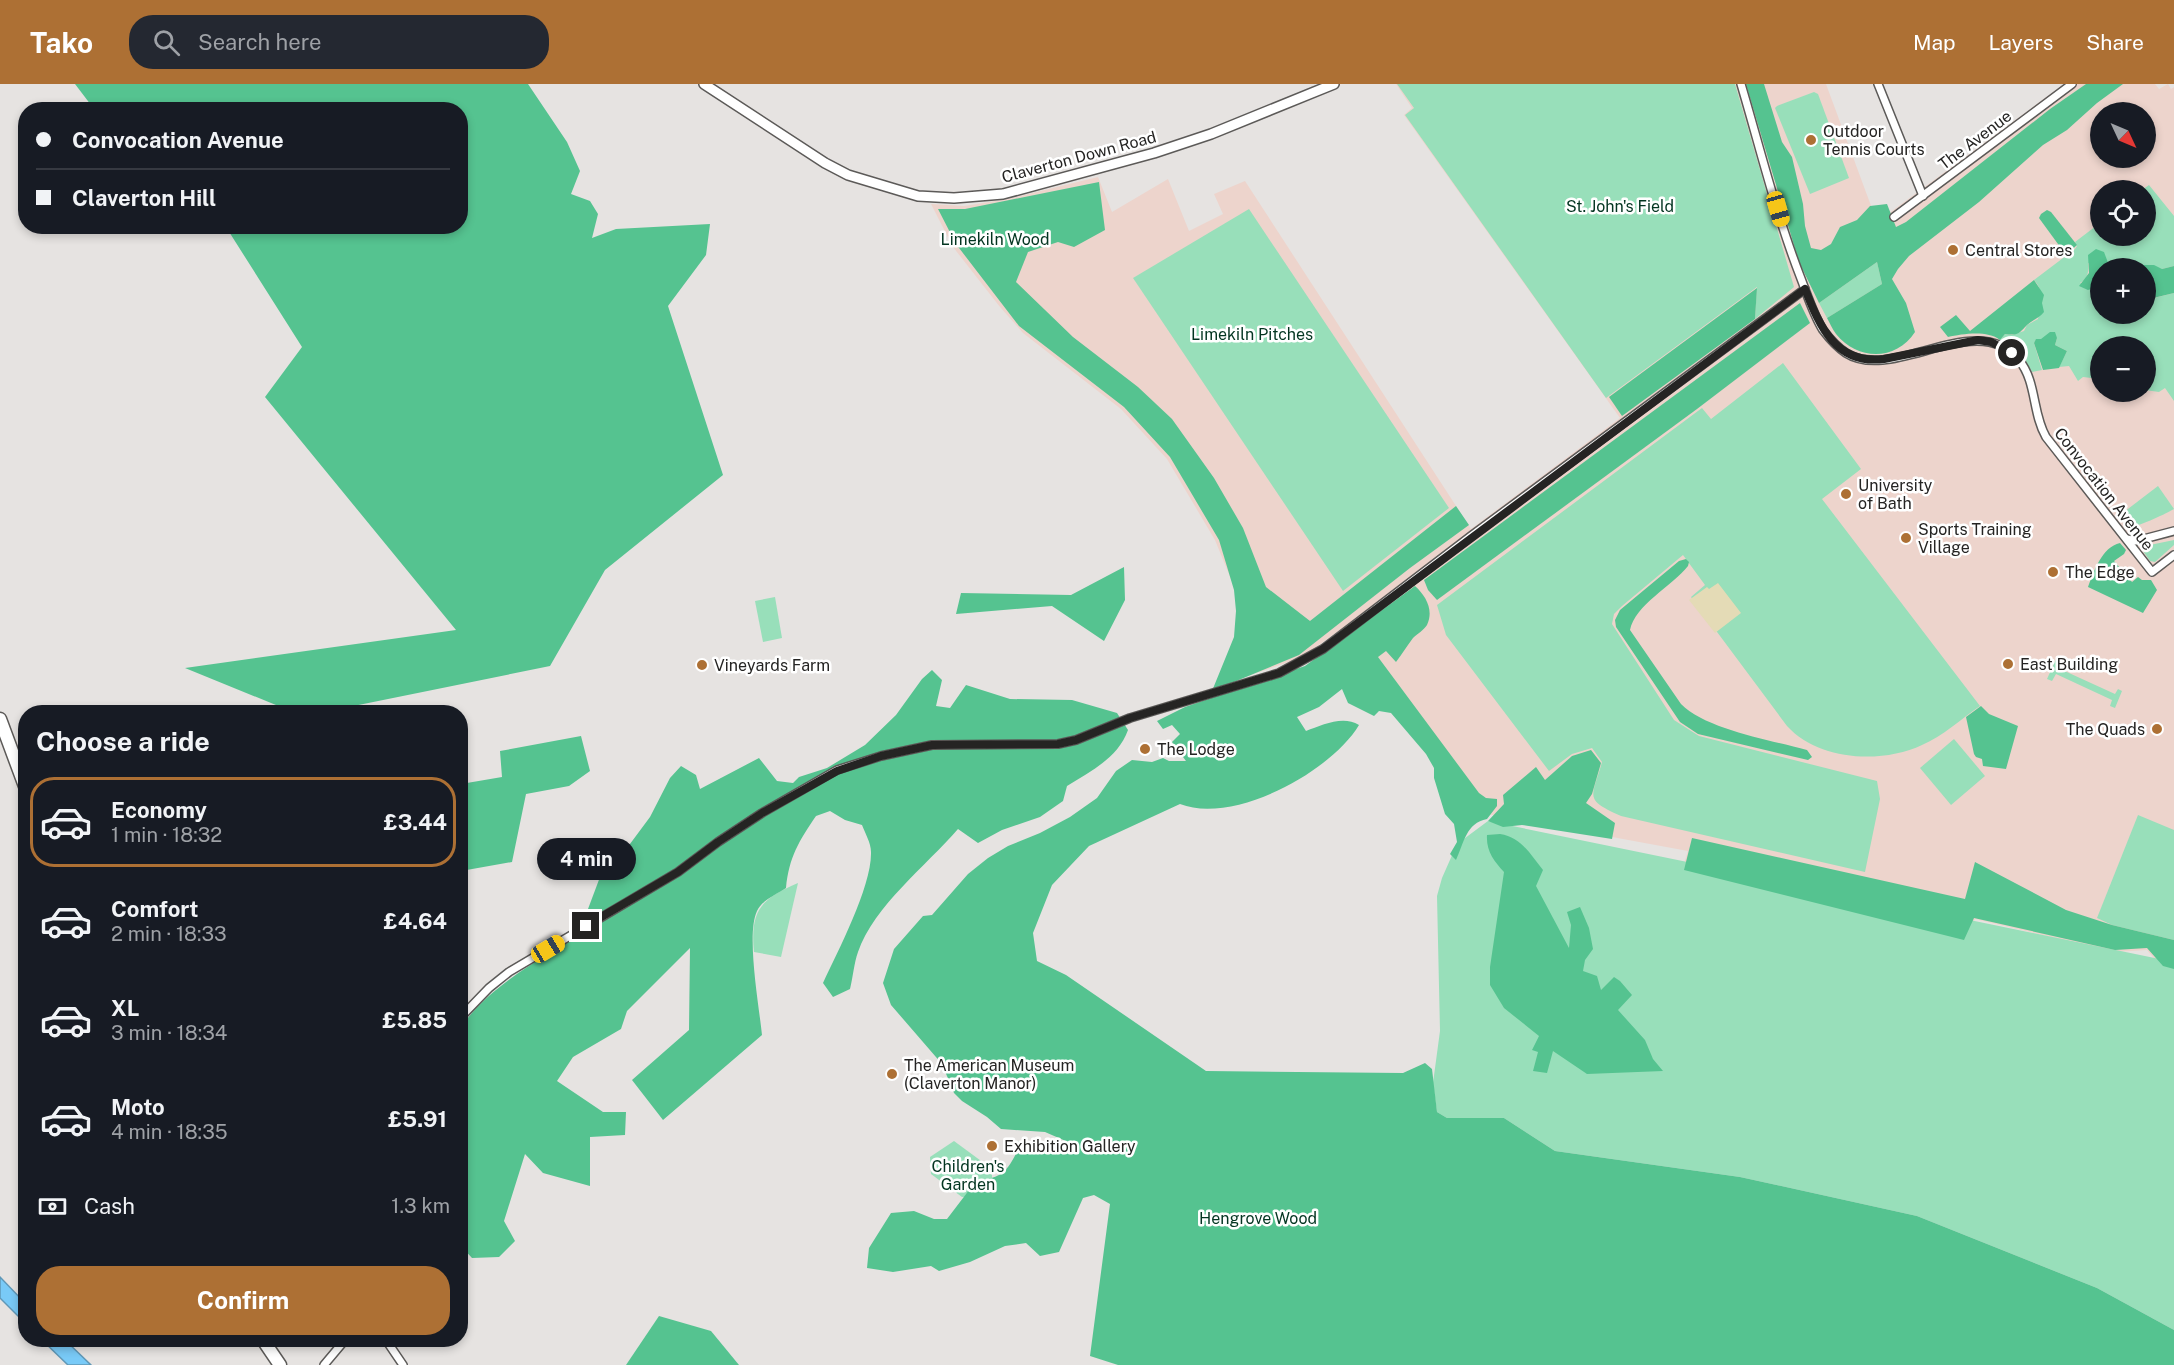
<!DOCTYPE html>
<html lang="en">
<head>
<meta charset="utf-8">
<style>
  :root { --surface:#171b24; --page:#242831; --text:#f1f3f6; --muted:#9ea1a6; --line:#363941; --accent:#ad7034 }
  body { margin:0; font-family:"Public Sans",sans-serif; background:var(--page); color:var(--text); height:100vh; display:flex; flex-direction:column; font-size:22px; white-space:nowrap }
  * { box-sizing:border-box; margin:0 }
  p { font-size:20px; color:var(--muted) }
  .icon { flex:none; width:33px; height:33px; fill:none; stroke:currentColor; stroke-width:2; stroke-linecap:round; stroke-linejoin:round }
  .map { position:relative; flex:1; overflow:hidden }
  .side { position:absolute; left:18px; top:621px; width:450px; height:642px; display:flex; flex-direction:column; background:var(--surface); border-radius:24px; box-shadow:0 3px 9px #0003 }
  .side>* { flex:none }
  .top-card { position:absolute; left:18px; top:18px; width:450px; height:132px; border-radius:24px; box-shadow:0 3px 9px #0003; display:grid; align-content:center; height:132px; padding:0 18px; background:var(--surface) }
  .needle { width:39px; rotate:134deg }
  .tools { position:absolute; left:2090px; top:18px; display:grid; gap:12px }
  .tools a { display:grid; place-items:center; width:66px; height:66px; border-radius:50%; background:var(--surface); box-shadow:0 3px 9px #0003; font-size:30px }
  .end { position:absolute; width:27px; height:27px; margin:-14px; border:8px solid #252423; background:#fff; box-shadow:0 0 0 3px #fff }
  .from { border-radius:50% }
  .bubble { position:absolute; height:42px; border-radius:21px; background:var(--surface); box-shadow:0 3px 9px #0003; font-size:20px; font-weight:700; line-height:42px; text-align:center }
  .car { position:absolute; width:18px; height:36px; margin:-18px -9px; border-radius:8px; box-shadow:0 0 4px 2px #0007; background:linear-gradient(#f5c518 24%,#345 0 40%,#f5c518 0 76%,#345 0 86%,#f5c518 0) }
  .top-card b { display:flex; align-items:center; gap:21px; height:57px; font-size:22px }
  .top-card b+b { border-top:2px solid var(--line) }
  .top-card i { width:15px; height:15px; background:var(--text) }
  ul { padding:0; list-style:none }
  li { display:flex; align-items:center; gap:18px; height:90px; margin:0 12px 9px; padding:0 6px; border:3px solid transparent; border-radius:24px }
  li div { flex:1 }
  li b { display:block; font-size:22px }
  li em { font-style:normal; font-weight:700 }
  li.current { border-color:var(--accent) }
  li>.icon { width:54px; height:54px; stroke-width:1.5 }
  h2 { padding:0 18px; font-size:27px; line-height:72px }
  .pay { display:flex; align-items:center; gap:15px; height:66px; padding:0 18px; font-size:22px }
  .pay p { margin-inline-start:auto }
  .primary-button { display:flex; gap:12px; margin-top:auto; padding:12px 18px }
  .primary-button a { flex:1; height:69px; border-radius:24px; background:var(--accent); color:#fff; font-size:24px; font-weight:700; line-height:69px; text-align:center }
  header { display:flex; align-items:center; gap:36px; box-sizing:border-box; height:84px; padding:0 30px; background:var(--accent); color:#fff }
  header strong { font-size:28px }
  nav { display:flex; gap:33px; margin-inline-start:auto; font-size:21px }
  .search { width:420px; height:54px; background:var(--page); display:flex; align-items:center; gap:15px; box-sizing:border-box; padding:0 21px; border-radius:24px; color:var(--muted); font-size:22px }
  .map>svg:first-child { display:block }
</style>
</head>
<body>
<header>
<strong>Tako</strong>
<div class="search"><svg class="icon" aria-label="search" viewBox="0 0 24 24"><circle cx="10" cy="10" r="6"/><path d="M15 15l6 6"/></svg>Search here</div>
<nav><a>Map</a><a>Layers</a><a>Share</a></nav>
</header>
<div class="map">
<svg width="2174" height="1281" viewBox="0 0 2174 1281">
  <rect width="100%" height="100%" fill="#e6e3e1"/>
  <!-- education -->
  <path fill="#edd4cc" fill-rule="evenodd" d="M1396,0H1826L1877,138L2064,0H2155L2159,5L2168,0L2171,5L2174,3V887L2162,884L2147,866L2115,868L1975,835L1965,857L1682,786L1688,767L1476,728L1337,548L1301,574L1220,601L1238,554L1235,505L1215,456L1167,375L1121,325L1023,249L1000,223L953,163L931,120L964,122L1008,115L1098,93L1112,128L1168,95L1189,147L1223,130L1214,110L1245,97L1471,445L1620,334L1404,31L1412,24ZM2100,28H2145V74H2100ZM2100,106H2145V152H2100ZM2100,184H2145V230H2100ZM2100,262H2145V308H2100Z"/>
  <!-- green -->
  <g fill="#98dfba">
    <polygon points="1397,0 1735,0 1794,203 1755,235 1757,203 1606,314 1405,31 1414,24"/>
    <polygon points="1814,8 1818,10 1849,94 1810,110 1775,24 1777,22"/>
    <path d="M2149,101L2174,132V182L2162,185L2144,181C2128,190 2105,183 2088,179C2089,188 2088,194 2080,199L2096,204L2100,202V214L2096,218L2100,230H2145L2146,216L2174,209V317L2165,304L2159,308L2145,306V262H2100V295L2083,293L2078,297L2069,282L2059,283L2067,267L2055,261L2057,254L2050,249L2042,255L2036,256L2034,259L2042,286L2032,288C2025,274 2015,263 2000,256L2005,250L2012,251L2024,247L2027,241L2038,235C2041,221 2045,208 2034,196L2075,165L2077,162L2075,158L2100,139V152H2145V106H2142Z"/>
    <polygon points="1249,125 1449,424 1343,507 1133,194"/>
    <polygon points="1877,178 1882,200 1827,234 1819,219"/>
    <path d="M1783,279L1861,385L1822,415L1980,622C1961,635 1943,652 1922,661C1882,680 1819,677 1787,642L1691,513L1705,501L1683,471L1622,522L1614,530L1612,540L1674,636L1699,652L1877,697L1880,715L1865,788L1621,732C1583,715 1592,714 1602,678L1592,664L1572,670L1549,687L1446,551L1437,521L1702,324L1711,335Z"/>
    <path d="M2158,402L2174,425C2167,429 2135,445 2129,442C2126,440 2122,434 2120,431Z"/>
    <polygon points="2174,456 2174,461 2155,478 2150,477 2143,467 2145,462"/>
    <polygon points="775,513 782,554 763,558 755,517"/>
    <polygon points="2056,575 2060,577 2058,584 2115,610 2118,605 2122,607 2115,624 2110,622 2112,616 2056,590 2052,597 2047,595"/>
    <polygon points="1954,655 1985,692 1951,721 1920,684"/>
    <polygon points="2138,731 2174,746 2174,856 2112,841 2097,834"/>
    <polygon points="1488,737 2174,878 2174,1246 2097,1204 1917,1132 1740,1093 1555,1067 1504,1034 1447,1034 1437,1028 1433,999 1440,947 1437,812 1442,794 1457,760"/>
    <path d="M798,799L781,873L754,868C750,827 760,815 798,799Z"/>
    <polygon points="954,1057 992,1085 992,1095 980,1112 962,1113 931,1090 930,1073"/>
  </g>
  <!-- forest -->
  <g fill="#55c390">
    <polygon points="75,0 528,0 567,58 580,87 571,110 590,117 598,130 592,154 616,145 710,140 706,171 668,222 723,391 605,486 550,582 324,628 293,628 185,584 456,546 265,313 302,263 226,143 460,142 460,26 94,25"/>
    <path d="M1746,0H1764L1782,58L1792,73L1803,120L1805,142L1811,164L1821,166L1831,160L1840,143L1857,136L1870,122L1887,120L1896,143L1906,138L2050,25L2086,0H2123L2097,19L2067,46L2043,61L1979,118L1909,172L1898,185L1892,195L1906,219L1915,248C1896,277 1858,277 1836,250C1832,245 1830,239 1827,234L1882,200L1877,178L1819,219L1799,178Z"/>
    <polygon points="1099,98 1105,146 1074,163 1058,158 1028,168 1016,198 1073,253 1138,303 1172,335 1214,394 1243,444 1266,503 1310,537 1456,422 1469,441 1410,484 1299,571 1212,607 1234,553 1236,527 1234,506 1219,456 1170,373 1124,323 1019,242 956,160 938,125 965,125"/>
    <polygon points="2047,126 2051,128 2077,161 2066,171 2039,134 2041,130"/>
    <polygon points="2096,165 2104,168 2110,184 2100,184 2100,202 2088,206 2079,202 2089,189 2088,171"/>
    <polygon points="2144,181 2154,181 2162,185 2174,182 2174,209 2145,216 2145,184 2138,184"/>
    <path d="M2034,196L2044,211L2042,219L2044,228C2039,234 2033,236 2027,241C2019,249 2019,252 2005,250L2000,256C1987,246 1963,250 1948,253L1940,243L1956,231L1970,247Z"/>
    <polygon points="1757,204 1755,235 1622,332 1609,313"/>
    <polygon points="1800,219 1810,239 1697,325 1437,516 1428,506 1424,496"/>
    <polygon points="2050,248 2055,248 2057,254 2055,261 2067,267 2059,284 2043,286 2034,259 2036,255 2041,255"/>
    <path d="M2120,459L2126,466L2124,470L2114,477L2132,498L2138,493L2142,496H2151L2157,506L2143,529L2088,503C2094,487 2102,463 2120,459Z"/>
    <path d="M1686,475L1689,478L1688,482C1672,502 1635,521 1630,546L1681,620C1707,646 1771,656 1807,666L1812,673L1808,676L1698,650L1680,638L1616,543L1615,536L1620,526L1679,477Z"/>
    <polygon points="1124,483 1125,516 1104,557 1052,522 956,530 961,509 1071,511"/>
    <path d="M1415,502C1426,512 1434,526 1427,541C1424,546 1417,550 1413,554C1407,562 1402,570 1396,578L1386,567L1378,573L1479,709L1486,714L1497,715V722L1487,735C1466,739 1464,759 1456,776L1450,770L1457,758L1454,740L1445,730L1434,694V684L1426,670L1391,629L1379,627L1374,632L1348,619L1342,605L1319,623L1297,633L1306,647C1322,641 1343,631 1359,641C1331,688 1233,741 1180,720L1089,762L1052,801L1033,849L1037,877L1066,891L1206,987L1403,989L1425,979L1432,985L1437,1028L1447,1034H1504L1555,1067L1740,1093L1917,1132L2097,1204L2174,1246V1281H1118L1090,1272L1110,1120L1094,1111L1083,1114L1059,1168L1040,1172L1026,1159L1005,1162L970,1178L939,1187L931,1182L893,1188L867,1184L869,1164L891,1129L914,1127L934,1135H947L976,1097C1003,1093 1006,1089 1018,1066L1014,1059L1020,1057L1067,1065L1068,1058L1045,1048L1001,1045L987,1033L962,1017L954,1009L942,980L891,921L883,899L894,865L923,832L932,831L968,790L988,774L1008,762L1040,749L1070,733L1097,714L1116,687L1132,676L1152,678L1163,674L1169,677H1186L1172,658L1180,650L1172,641L1163,645L1157,637L1185,623L1305,582Z"/>
    <path d="M932,586L942,596L936,622L950,624L966,601L1010,615L1072,616L1117,629L1128,646C1118,674 1091,687 1067,702L1063,717L1040,733L1002,746L978,759L958,745C926,782 874,822 858,868C854,879 853,893 850,905L833,913L823,899C838,867 872,802 871,768C871,759 865,749 862,741L845,736L830,727L816,732C799,757 789,773 786,804C777,810 762,816 757,827C746,850 759,922 762,951L663,1036L632,996L689,946L690,864L627,927L621,945L573,973L557,997L603,1028H626L625,1051L590,1053V1102L543,1089L525,1070L504,1137L515,1157L499,1173L472,1174L461,1162V943C493,897 550,870 597,841L588,825L600,793L627,764L650,733L670,694L681,682L696,691L700,705L759,674L777,697L793,699L799,693L827,684L865,661L896,631L922,595Z"/>
    <polygon points="1981,622 1989,630 2018,642 2006,685 1983,682 1982,675 1976,673 1974,670 1966,633"/>
    <polygon points="581,652 590,687 569,702 526,710 512,778 461,787 461,700 502,693 500,667"/>
    <polygon points="1591,666 1601,679 1592,710 1586,719 1615,739 1612,755 1522,741 1503,743 1488,737 1504,720 1503,711 1536,683 1545,696 1572,672"/>
    <path d="M1500,750C1521,753 1530,770 1543,786L1536,802L1569,864L1571,841L1567,828L1580,823L1589,844L1593,865L1585,876L1583,887L1597,892L1601,906L1614,893L1620,897L1632,911L1618,926L1645,956L1653,975L1663,987L1587,990L1553,967L1547,989L1533,987L1538,968L1532,966L1539,952L1504,924L1490,901V883L1504,788C1494,777 1486,767 1487,751Z"/>
    <polygon points="1692,754 1965,815 1975,778 2066,826 2112,841 2174,856 2174,885 2163,882 2147,864 2115,866 1974,834 1964,856 1684,786"/>
    <polygon points="659,1232 711,1247 739,1281 626,1281"/>
  </g>
  <!-- sand -->
  <polygon fill="#e4dbb6" points="1718,499 1741,529 1715,549 1689,516 1707,503 1709,505"/>
  <!-- water -->
  <g fill="#79caf7" stroke="#6098b7" stroke-width="1.5">
    <polygon points="0,1193 25,1219 25,1239 0,1214"/>
    <polygon points="42,1256 65,1256 91,1281 68,1281"/>
  </g>
  <g fill="none" stroke-linecap="round" stroke-linejoin="round">
    <!-- street casing -->
    <g stroke="#5c5a58" stroke-width="10">
      <g id="street">
        <path d="M1741,0C1760,64 1776,130 1800,192C1807,210 1813,230 1823,246C1829,254 1837,263 1846,269C1893,299 1977,224 2019,276C2037,298 2032,329 2046,353L2152,488L2174,471"/>
        <polyline points="1878,0 1923,112"/>
        <polyline points="1894,133 2072,0"/>
        <polyline points="2127,455 2136,457 2174,447"/>
        <polyline points="460,934 489,904 509,888 678,788 718,758 762,729 837,686 881,672 932,661 1058,660 1076,656 1130,634 1279,589 1323,565 1471,452 1805,205"/>
        <polyline points="386,1256 403,1281"/>
        <polyline points="324,1281 345,1256"/>
      </g>
    </g>
    <!-- secondary casing -->
    <g stroke="#5c5a58" stroke-width="12">
      <polyline id="secondary" points="704,0 825,79 848,91 918,112 954,114 1003,110 1154,69 1211,50 1334,0"/>
    </g>
    <!-- highway casing -->
    <g stroke="#5c5a58" stroke-width="15">
      <g id="highway">
        <polyline points="0,635 26,705"/>
        <polyline points="263,1256 280,1281"/>
      </g>
    </g>
    <!-- street -->
    <use href="#street" stroke="#fff" stroke-width="7"/>
    <!-- secondary -->
    <use href="#secondary" stroke="#fff" stroke-width="9"/>
    <!-- highway -->
    <use href="#highway" stroke="#fff" stroke-width="12"/>
  </g>
  <g fill="none" stroke-linecap="round" stroke-linejoin="round">
    <!-- route -->
    <path stroke="#252423" stroke-width="8" d="M586,842L678,788L718,758L762,729L837,687L881,672L932,661L1058,660L1076,656L1130,634L1279,589L1323,565L1805,205C1820,243 1836,281 1884,275L1978,256L1991,258L2012,269"/>
  </g>
  <!-- markers -->
  <g fill="#ad7034" stroke="#fff" stroke-width="2">
    <circle cx="1811" cy="56" r="6"/>
    <circle cx="1953" cy="166" r="6"/>
    <circle cx="1846" cy="410" r="6"/>
    <circle cx="1906" cy="454" r="6"/>
    <circle cx="2053" cy="488" r="6"/>
    <circle cx="2008" cy="580" r="6"/>
    <circle cx="702" cy="581" r="6"/>
    <circle cx="2157" cy="645" r="6"/>
    <circle cx="1145" cy="665" r="6"/>
    <circle cx="892" cy="990" r="6"/>
    <circle cx="992" cy="1062" r="6"/>
  </g>
  <g text-anchor="middle" dominant-baseline="central" stroke-width="5" stroke-linejoin="round" paint-order="stroke">
    <!-- poi labels -->
    <g font-size="16" fill="#252423" stroke="#fff" text-anchor="start">
      <text x="1823" y="47">Outdoor<tspan x="1823" dy="18">Tennis Courts</tspan></text>
      <text x="1965" y="166">Central Stores</text>
      <text x="1858" y="401">University<tspan x="1858" dy="18">of Bath</tspan></text>
      <text x="1918" y="445">Sports Training<tspan x="1918" dy="18">Village</tspan></text>
      <text x="2065" y="488">The Edge</text>
      <text x="2020" y="580">East Building</text>
      <text x="714" y="581">Vineyards Farm</text>
      <text x="2145" y="645" text-anchor="end">The Quads</text>
      <text x="1157" y="665">The Lodge</text>
      <text x="904" y="981">The American Museum<tspan x="904" dy="18">(Claverton Manor)</tspan></text>
      <text x="1004" y="1062">Exhibition Gallery</text>
    </g>
    <!-- street labels -->
    <g font-size="16" fill="#252423" stroke="#fff">
      <text transform="translate(1975 56) rotate(-37)">The Avenue</text>
      <text transform="translate(1079 73) rotate(-15)">Claverton Down Road</text>
      <text transform="translate(2104 405) rotate(52)">Convocation Avenue</text>
    </g>
    <!-- park labels -->
    <g font-size="16" fill="#033521" stroke="#fff">
      <text x="1620" y="122">St. John's Field</text>
      <text x="995" y="155">Limekiln Wood</text>
      <text x="1252" y="250">Limekiln Pitches</text>
      <text x="968" y="1082">Children's<tspan x="968" dy="18">Garden</tspan></text>
      <text x="1258" y="1134">Hengrove Wood</text>
    </g>
  </g>
</svg>
<div class="tools">
<a><svg class="needle" viewBox="-14 -14 28 28"><path d="M0-13l5 13h-10z" fill="#e53935"/><path d="M0 13l5-13h-10z" fill="#9ea1a6"/></svg></a>
<a><svg class="icon" aria-label="locate" viewBox="0 0 24 24"><circle cx="12" cy="12" r="6"/><path d="M12 2v4M12 18v4M2 12h4M18 12h4"/></svg></a>
<a>+</a>
<a>−</a>
</div>
<i class="end from" style="left:2012px;top:269px"></i>
<i class="end" style="left:586px;top:842px"></i>
<div class="bubble" style="left:537px;top:754px;width:99px">4 min</div>
<i class="car" style="left:1778px;top:125px;rotate:164deg"></i>
<i class="car" style="left:548px;top:865px;rotate:59deg"></i>
<div class="top-card">
<b><i class="from"></i>Convocation Avenue</b>
<b><i></i>Claverton Hill</b>
</div>
<section class="side">
<h2>Choose a ride</h2>
<ul>
<li class="current"><svg class="icon" aria-label="car" viewBox="0 0 24 24"><path d="M5 17H2v-5l4-1 3-4h7l3 4 3 1v5h-3M9 17h6M6 11h13"/><circle cx="7" cy="17" r="2"/><circle cx="17" cy="17" r="2"/></svg><div><b>Economy</b><p>1 min · 18:32</p></div><em>£3.44</em></li>
<li><svg class="icon" aria-label="car" viewBox="0 0 24 24"><path d="M5 17H2v-5l4-1 3-4h7l3 4 3 1v5h-3M9 17h6M6 11h13"/><circle cx="7" cy="17" r="2"/><circle cx="17" cy="17" r="2"/></svg><div><b>Comfort</b><p>2 min · 18:33</p></div><em>£4.64</em></li>
<li><svg class="icon" aria-label="car" viewBox="0 0 24 24"><path d="M5 17H2v-5l4-1 3-4h7l3 4 3 1v5h-3M9 17h6M6 11h13"/><circle cx="7" cy="17" r="2"/><circle cx="17" cy="17" r="2"/></svg><div><b>XL</b><p>3 min · 18:34</p></div><em>£5.85</em></li>
<li><svg class="icon" aria-label="car" viewBox="0 0 24 24"><path d="M5 17H2v-5l4-1 3-4h7l3 4 3 1v5h-3M9 17h6M6 11h13"/><circle cx="7" cy="17" r="2"/><circle cx="17" cy="17" r="2"/></svg><div><b>Moto</b><p>4 min · 18:35</p></div><em>£5.91</em></li>
</ul>
<div class="pay"><svg class="icon" aria-label="cash" viewBox="0 0 24 24"><path d="M3 7h18v10H3z"/><circle cx="12" cy="12" r="2"/></svg>Cash<p>1.3 km</p></div>
<div class="primary-button"><a>Confirm</a></div>
</section>
</div>
</body>
</html>
